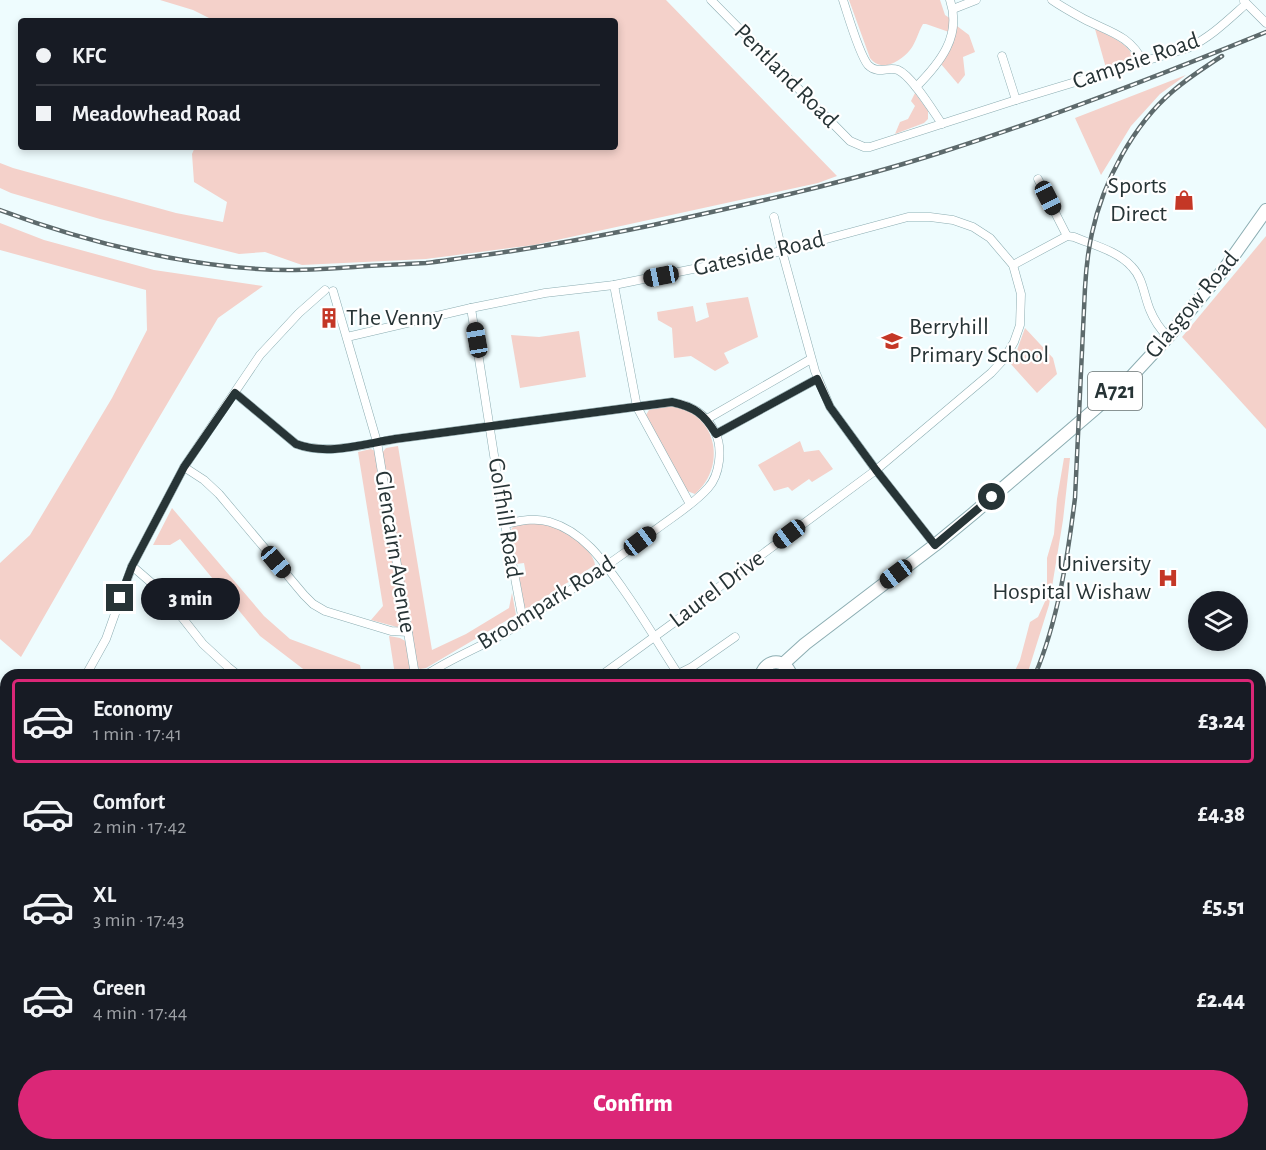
<!DOCTYPE html>
<html lang="en">
<head>
<meta charset="utf-8">
<style>
  :root { --surface:#171b24; --page:#242831; --text:#f1f3f6; --muted:#9ea1a6; --line:#363941; --accent:#db2777 }
  body { margin:0; font-family:"Alegreya Sans",sans-serif; background:var(--page); color:var(--text); height:100vh; display:flex; flex-direction:column; font-size:22px; white-space:nowrap }
  * { box-sizing:border-box; margin:0 }
  p { font-size:20px; color:var(--muted) }
  .icon { flex:none; width:33px; height:33px; fill:none; stroke:currentColor; stroke-width:2; stroke-linecap:round; stroke-linejoin:round }
  .map { position:relative; flex:1; overflow:hidden }
  .details { position:absolute; left:0px; top:669px; width:1266px; height:482px; display:flex; flex-direction:column; background:var(--surface); border-radius:18px 18px 0 0; box-shadow:0 3px 9px #0003 }
  .details>* { flex:none }
  .hud { position:absolute; left:18px; top:18px; width:600px; height:132px; border-radius:6px; box-shadow:0 3px 9px #0003; display:grid; align-content:center; height:132px; padding:0 18px; background:var(--surface) }
  .buttons { position:absolute; left:1188px; top:591px; display:grid; gap:12px }
  .buttons a { display:grid; place-items:center; width:60px; height:60px; border-radius:50%; background:var(--surface); box-shadow:0 3px 9px #0003; font-size:30px }
  .end { position:absolute; width:27px; height:27px; margin:-14px; border:8px solid #273436; background:#fff; box-shadow:0 0 0 3px #fff }
  .from { border-radius:50% }
  .bubble { position:absolute; height:42px; border-radius:21px; background:var(--surface); box-shadow:0 3px 9px #0003; font-size:20px; font-weight:800; line-height:42px; text-align:center }
  .car { position:absolute; width:18px; height:36px; margin:-18px -9px; border-radius:8px; box-shadow:0 0 4px 2px #0007; background:linear-gradient(#222 24%,#8ab4d8 0 40%,#222 0 76%,#8ab4d8 0 86%,#222 0) }
  .hud b { display:flex; align-items:center; gap:21px; height:57px; font-size:22px }
  .hud b+b { border-top:2px solid var(--line) }
  .hud i { width:15px; height:15px; background:var(--text) }
  ul { padding:10px 0 0; list-style:none }
  li { display:flex; align-items:center; gap:18px; height:84px; margin:0 12px 9px; padding:0 6px; border:3px solid transparent; border-radius:6px }
  li div { flex:1 }
  li b { display:block; font-size:22px }
  li em { font-style:normal; font-weight:800 }
  li.current { border-color:var(--accent) }
  li>.icon { width:54px; height:54px; stroke-width:1.5 }
  .button { display:flex; gap:12px; margin-top:auto; padding:12px 18px }
  .button a { flex:1; height:69px; border-radius:36px; background:var(--accent); color:#fff; font-size:24px; font-weight:800; line-height:69px; text-align:center }
  .map>svg:first-child { display:block }
</style>
</head>
<body>
<div class="map">
<svg width="1266" height="1150" viewBox="0 0 1266 1150">
  <rect width="100%" height="100%" fill="#eefcfe"/>
  <!-- green -->
  <g fill="#f4d1ca">
    <polygon points="160,0 666,0 837,176 818,183 534,245 426,259 302,265 265,252 239,254 100,219 11,193 0,188 0,163 13,168 176,213 223,222 227,202 194,182 192,154 195,147 615,147 615,21 215,21 193,10"/>
    <path d="M849,0H940L945,15L951,19L949,32L926,24H923C918,32 916,43 910,50C900,62 881,73 870,58Z"/>
    <path d="M957,26L969,35L975,52L963,57L965,75L958,84L941,64C950,52 953,40 957,26Z"/>
    <path d="M1095,29C1110,36 1126,42 1133,56L1131,60L1106,68Z"/>
    <polygon points="1186,75 1160,94 1131,126 1101,175 1075,118"/>
    <polygon points="915,93 928,111 928,119 924,123 895,134 900,122 908,119 915,106 911,101"/>
    <polygon points="0,223 44,240 154,270 263,286 218,318 141,448 21,657 0,639 0,563 30,535 112,398 147,330 146,290 0,250"/>
    <polygon points="1266,236 1266,429 1182,337"/>
    <polygon points="748,297 758,337 724,353 729,363 715,371 691,356 674,358 672,328 658,320 657,312 693,306 696,322 709,317 706,303"/>
    <polygon points="1025,328 1053,358 1057,374 1037,393 1010,363 1016,353"/>
    <polygon points="579,331 586,377 520,388 511,335 539,337"/>
    <path d="M668,406C715,409 729,464 695,494L687,491L646,415L649,410Z"/>
    <polygon points="800,441 804,452 819,450 833,469 812,482 809,479 792,491 788,487 774,491 758,465"/>
    <polygon points="398,446 432,650 466,634 509,608 512,593 516,615 426,668 420,669 416,666 382,453 386,448"/>
    <polygon points="371,449 377,452 403,621 401,626 397,627 371,620 383,606 358,452"/>
    <polygon points="1064,458 1070,458 1063,520 1049,605 1027,675 1013,675 1020,660 1030,622 1038,617 1047,597 1047,558 1054,534 1057,499"/>
    <polygon points="172,508 264,616 290,639 360,665 362,675 311,675 260,636 180,539 170,545 153,545"/>
    <path d="M523,523C532,524 542,523 551,526C565,529 594,550 595,565L525,610L518,575L526,574L524,563L516,564L510,533C512,525 516,525 523,523Z"/>
    <polygon points="389,636 400,638 407,642 411,675 395,675"/>
    <polygon points="135,1145 135,1144 223,1145 203,1150 137,1150"/>
  </g>
  <g fill="none" stroke-linecap="round" stroke-linejoin="round">
    <!-- street casing -->
    <g stroke="#8cadb2" stroke-width="9">
      <g id="street">
        <path d="M711,0L850,141L864,147H870L1016,100L1188,48C1211,37 1228,20 1246,4"/>
        <path d="M843,0C848,15 859,54 868,65C878,75 888,66 898,70C912,76 933,111 942,124"/>
        <path d="M1052,0C1062,7 1073,13 1084,19C1109,32 1130,35 1143,62"/>
        <polyline points="1244,1 1266,23"/>
        <polyline points="953,9 976,0"/>
        <polyline points="1002,56 1016,100"/>
        <path d="M916,87C940,63 962,36 950,0"/>
        <polyline points="1038,179 1067,236"/>
        <polyline points="774,217 782,251 815,371 830,407 876,470 935,545"/>
        <path d="M1013,265L1067,236L1074,237C1093,245 1118,251 1132,267C1143,278 1144,296 1150,310C1154,320 1160,329 1168,337"/>
        <polyline points="614,285 637,407 690,504"/>
        <polyline points="333,291 377,442 415,675"/>
        <polyline points="471,308 504,519 523,621"/>
        <polyline points="347,337 471,308 545,293 614,285 782,251 908,217 930,217 953,220 973,227 990,238 1013,265 1021,294 1020,325 1014,342 1004,359 991,373 876,470 737,573 676,621 602,675"/>
        <path d="M235,393L296,444C325,455 364,445 395,439L672,402C692,406 705,413 715,432C723,448 720,475 708,488C692,506 669,519 650,534C617,559 584,582 549,604C534,614 519,625 503,634C478,648 450,659 426,675"/>
        <polyline points="707,419 811,359"/>
        <polyline points="716,434 817,379"/>
        <polyline points="184,467 204,480 219,494 304,595 313,604 325,611 391,631 408,632"/>
        <path d="M505,524C520,521 535,517 550,522C584,532 604,562 623,589C643,617 659,645 678,674L692,667L735,637"/>
        <polyline points="132,566 162,592 203,644 228,667 238,675"/>
        <polyline points="86,675 106,639 132,566 184,467 260,355 299,313 325,290"/>
        <polyline points="0,783 6,776"/>
        <polyline points="0,929 6,924"/>
        <polyline points="0,989 6,1004"/>
        <polyline points="1260,1077 1266,1071"/>
        <polyline points="0,1102 6,1101"/>
        <polyline points="16,1144 17,1150"/>
        <polyline points="660,1150 669,1150"/>
        <polyline points="731,1150 737,1144"/>
        <polyline points="974,1150 978,1144"/>
        <polyline points="1129,1150 1130,1144"/>
      </g>
    </g>
    <!-- primary casing -->
    <g stroke="#8cadb2" stroke-width="14">
      <g id="primary">
        <polyline points="783,664 805,644 935,545 975,512 1095,409 1131,377 1168,337 1225,268 1266,210"/>
        <path d="M761,675C767,658 785,658 791,675"/>
        <polyline points="0,1009 6,1008"/>
      </g>
    </g>
    <!-- street -->
    <use href="#street" stroke="#fff" stroke-width="8"/>
    <!-- primary -->
    <use href="#primary" stroke="#fff" stroke-width="12"/>
    <!-- rail casing -->
    <g stroke="#5d6a6c" stroke-width="4.5">
      <g id="rail">
        <path d="M0,210C88,243 193,269 288,270C314,270 341,268 367,266C387,265 406,264 426,263C443,261 461,258 478,256C537,248 595,237 653,225C749,204 845,183 939,153C1050,118 1158,76 1266,32"/>
        <path d="M1035,675C1058,621 1068,555 1075,498L1085,288C1086,269 1088,251 1092,233C1103,182 1133,125 1173,91C1188,78 1205,67 1222,56"/>
        <polyline points="1260,809 1266,806"/>
        <polyline points="492,1150 504,1144"/>
      </g>
    </g>
    <!-- rail -->
    <use href="#rail" stroke="#fff" stroke-width="2" stroke-dasharray="7" stroke-linecap="butt"/>
  </g>
  <g fill="none" stroke-linecap="round" stroke-linejoin="round">
    <!-- route -->
    <path stroke="#273436" stroke-width="8" d="M120,598L132,566L184,467L235,393L296,444C328,456 363,444 395,439C487,427 579,414 672,402C695,407 704,414 716,434L817,379L830,407L876,470L935,545L992,497"/>
  </g>
  <!-- icons -->
  <defs>
    <g id="shop-bare" transform="scale(1.62)"><path d="M-5-2.5h2.3a2.7 3.5 0 0 1 5.4 0H5L5.5 6h-11ZM-1.5-2.5h3a1.5 2.3 0 0 0-3 0Z" fill="#c43726" stroke="#fff" stroke-width="2.5" paint-order="stroke"/></g>
    <g id="building-bare" transform="scale(1.62)"><path d="M-4-6H4V6H1V3H-1V6H-4ZM-2.5-4.3h1.7v1.8h-1.7ZM.8-4.3h1.7v1.8H.8ZM-2.5-1h1.7V.8h-1.7ZM.8-1h1.7V.8H.8Z" fill="#c43726" stroke="#fff" stroke-width="2.5" paint-order="stroke"/></g>
    <g id="school-bare" transform="scale(1.62)"><path d="M0-5L7-2L0 1L-7-2ZM-4 1L0 2.5L4 1V4Q0 6-4 4Z" fill="#c43726" stroke="#fff" stroke-width="2.5" paint-order="stroke"/></g>
    <g id="hospital-bare" transform="scale(1.62)"><path d="M-5-5h3v3.5h4V-5h3V5h-3V1.5h-4V5h-3Z" fill="#c43726" stroke="#fff" stroke-width="2.5" paint-order="stroke"/></g>
  </defs>
  <g fill-rule="evenodd">
    <use href="#shop-bare" x="1184" y="200"/>
    <use href="#building-bare" x="329" y="318"/>
    <use href="#school-bare" x="892" y="341"/>
    <use href="#hospital-bare" x="1168" y="578"/>
  </g>
  <g text-anchor="middle" dominant-baseline="central" stroke-width="4.5" stroke-linejoin="round" paint-order="stroke">
    <!-- shield labels -->
    <rect fill="#fff" stroke="#687172" stroke-width="1.5" x="1088" y="372" width="54" height="38" rx="4.5"/>
    <g font-size="22" font-weight="bold" fill="#273436">
      <text x="1115" y="391">A721</text>
    </g>
    <!-- street labels -->
    <g font-size="24" fill="#273436" stroke="#fff">
      <text transform="translate(1136 61) rotate(-19)">Campsie Road</text>
      <text transform="translate(786 76) rotate(45)">Pentland Road</text>
      <text transform="translate(759 254) rotate(-13)">Gateside Road</text>
      <text transform="translate(1192 305) rotate(-50)">Glasgow Road</text>
      <text transform="translate(505 518) rotate(81)">Golfhill Road</text>
      <text transform="translate(395 552) rotate(81)">Glencairn Avenue</text>
      <text transform="translate(717 589) rotate(-37)">Laurel Drive</text>
      <text transform="translate(546 603) rotate(-32)">Broompark Road</text>
    </g>
    <!-- poi labels -->
    <g font-size="24" fill="#273436" stroke="#fff" text-anchor="end">
      <text x="1167" y="186">Sports<tspan x="1167" dy="28">Direct</tspan></text>
      <text x="346" y="318" text-anchor="start">The Venny</text>
      <text x="909" y="327" text-anchor="start">Berryhill<tspan x="909" dy="28">Primary School</tspan></text>
      <text x="1151" y="564">University<tspan x="1151" dy="28">Hospital Wishaw</tspan></text>
    </g>
  </g>
</svg>
<div class="buttons">
<a><svg class="icon" aria-label="layers" viewBox="0 0 24 24"><path d="M12 4l9 5-9 5-9-5zM3 14l9 5 9-5"/></svg></a>
</div>
<i class="end from" style="left:992px;top:497px"></i>
<i class="end" style="left:120px;top:598px"></i>
<div class="bubble" style="left:141px;top:578px;width:99px">3 min</div>
<i class="car" style="left:1048px;top:198px;rotate:153deg"></i>
<i class="car" style="left:661px;top:276px;rotate:259deg"></i>
<i class="car" style="left:477px;top:340px;rotate:350deg"></i>
<i class="car" style="left:789px;top:534px;rotate:233deg"></i>
<i class="car" style="left:640px;top:541px;rotate:53deg"></i>
<i class="car" style="left:276px;top:562px;rotate:140deg"></i>
<i class="car" style="left:896px;top:574px;rotate:233deg"></i>
<div class="hud">
<b><i class="from"></i>KFC</b>
<b><i></i>Meadowhead Road</b>
</div>
<section class="details">
<ul>
<li class="current"><svg class="icon" aria-label="car" viewBox="0 0 24 24"><path d="M5 17H2v-5l4-1 3-4h7l3 4 3 1v5h-3M9 17h6M6 11h13"/><circle cx="7" cy="17" r="2"/><circle cx="17" cy="17" r="2"/></svg><div><b>Economy</b><p>1 min · 17:41</p></div><em>£3.24</em></li>
<li><svg class="icon" aria-label="car" viewBox="0 0 24 24"><path d="M5 17H2v-5l4-1 3-4h7l3 4 3 1v5h-3M9 17h6M6 11h13"/><circle cx="7" cy="17" r="2"/><circle cx="17" cy="17" r="2"/></svg><div><b>Comfort</b><p>2 min · 17:42</p></div><em>£4.38</em></li>
<li><svg class="icon" aria-label="car" viewBox="0 0 24 24"><path d="M5 17H2v-5l4-1 3-4h7l3 4 3 1v5h-3M9 17h6M6 11h13"/><circle cx="7" cy="17" r="2"/><circle cx="17" cy="17" r="2"/></svg><div><b>XL</b><p>3 min · 17:43</p></div><em>£5.51</em></li>
<li><svg class="icon" aria-label="car" viewBox="0 0 24 24"><path d="M5 17H2v-5l4-1 3-4h7l3 4 3 1v5h-3M9 17h6M6 11h13"/><circle cx="7" cy="17" r="2"/><circle cx="17" cy="17" r="2"/></svg><div><b>Green</b><p>4 min · 17:44</p></div><em>£2.44</em></li>
</ul>
<div class="button"><a>Confirm</a></div>
</section>
</div>
</body>
</html>
